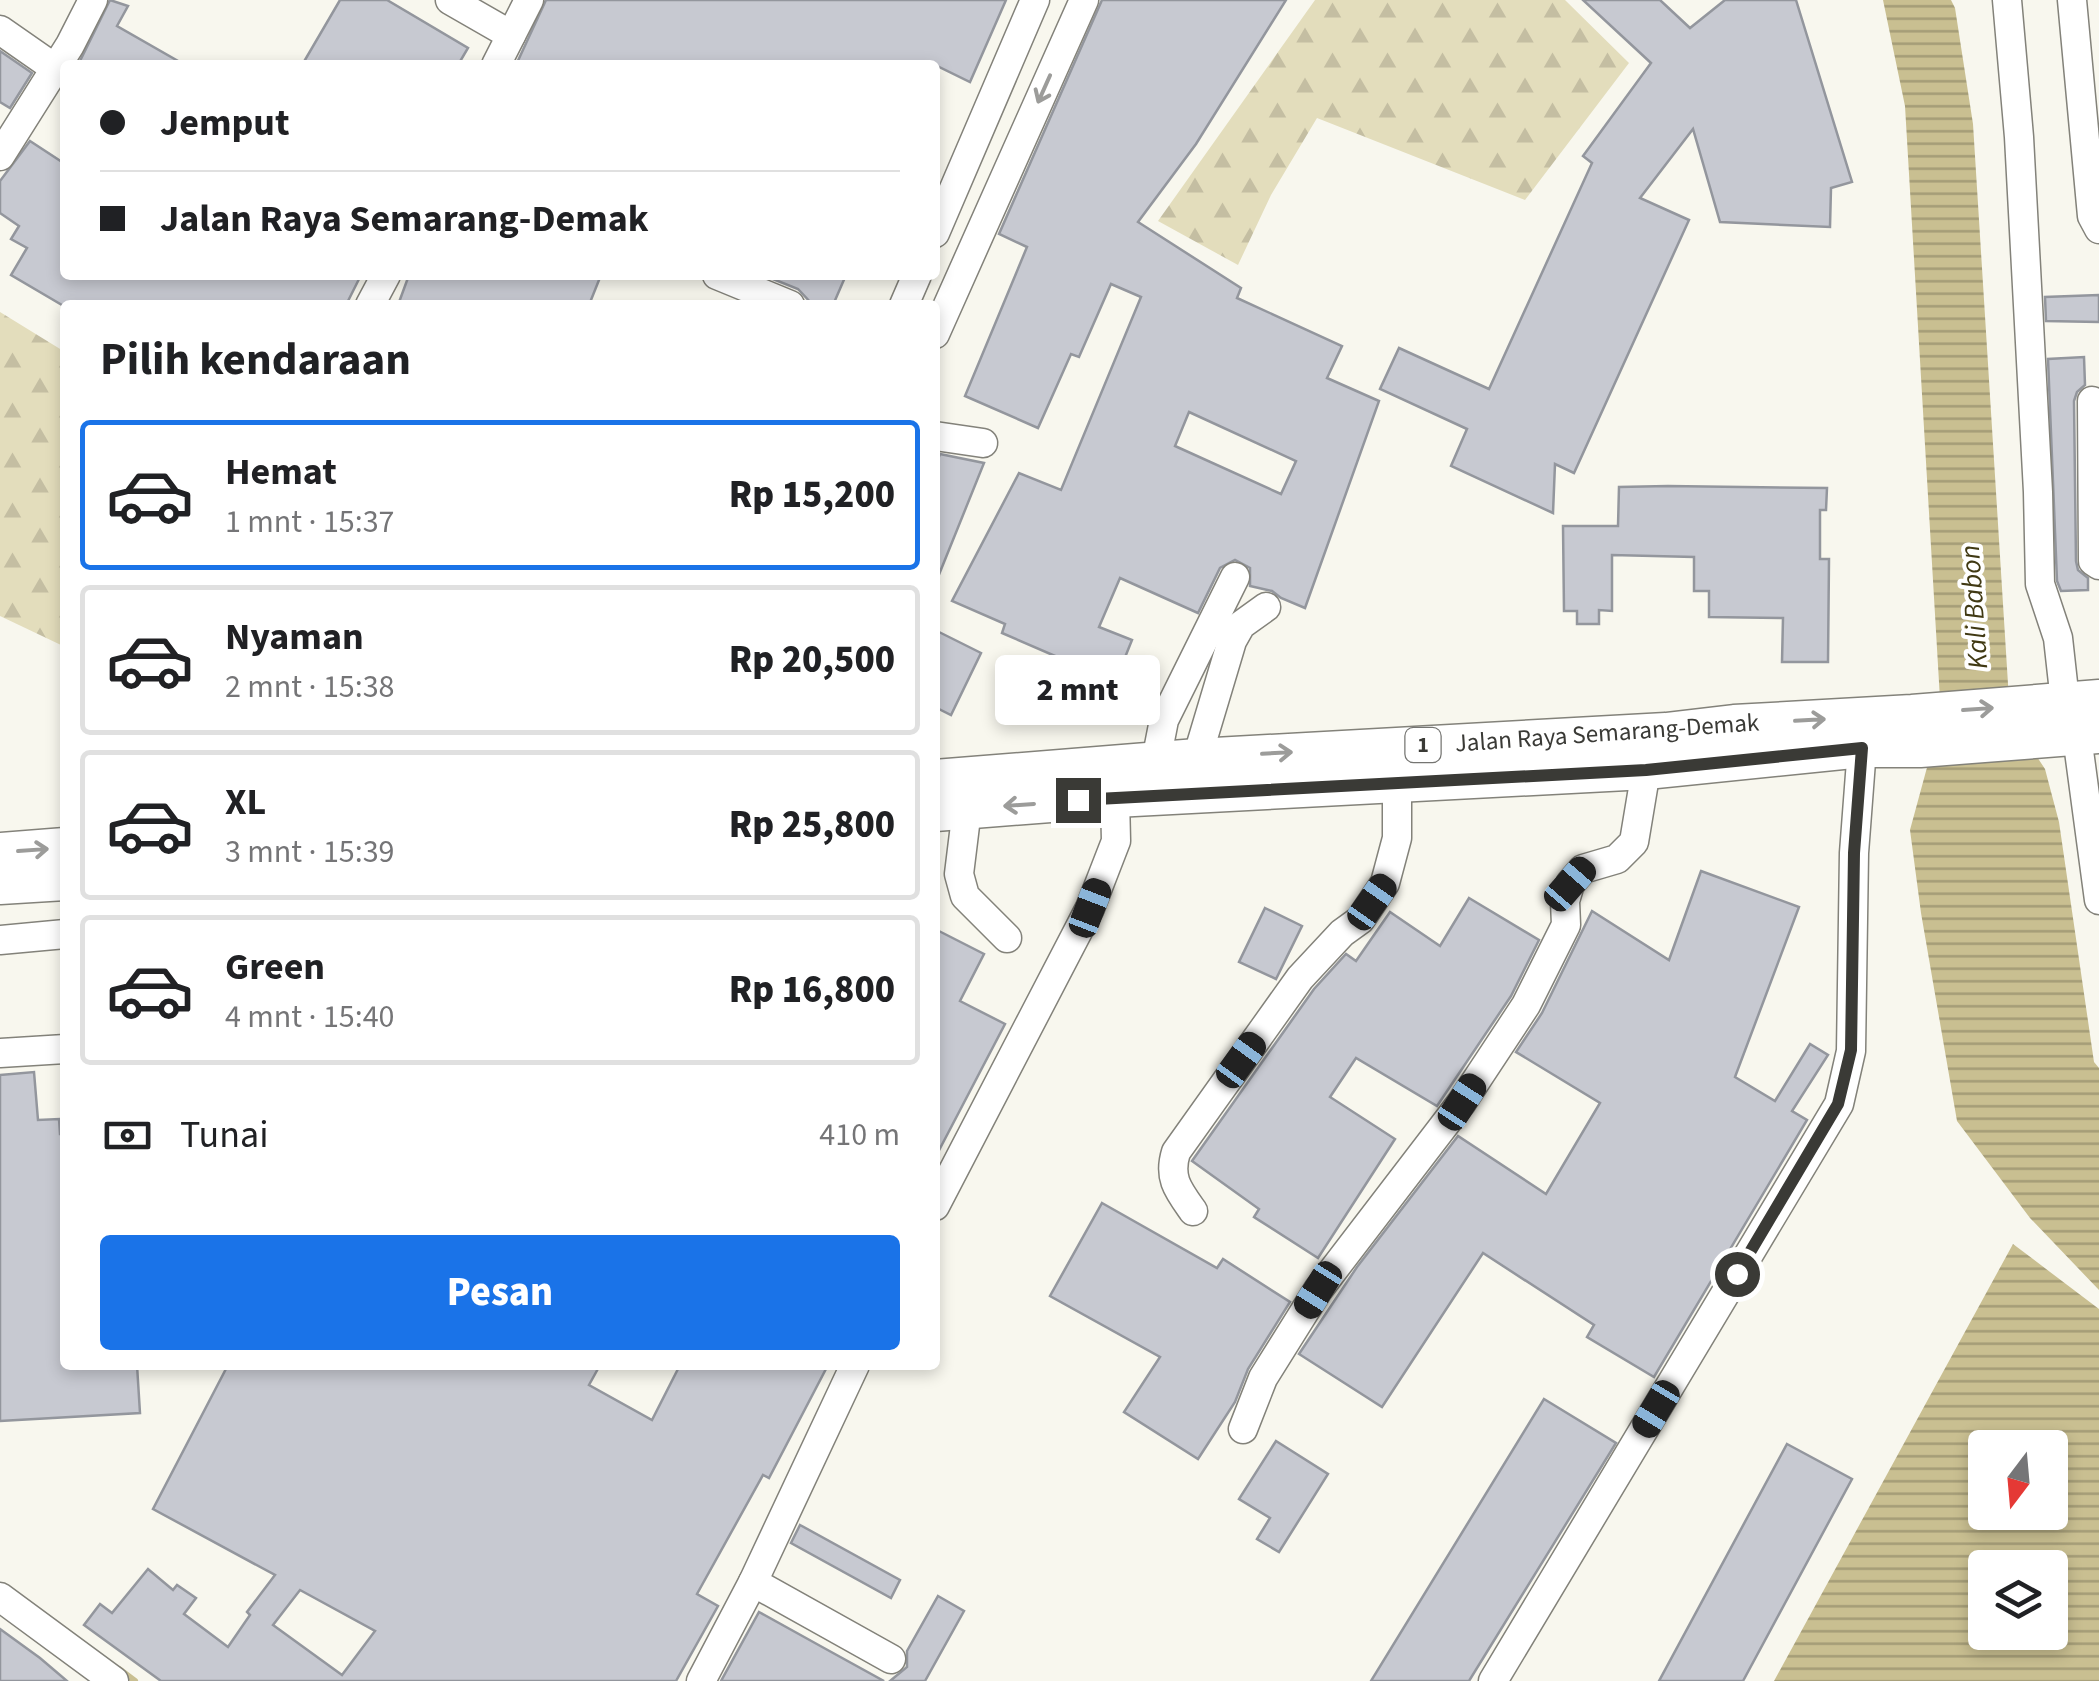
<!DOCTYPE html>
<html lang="id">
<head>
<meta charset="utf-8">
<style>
  :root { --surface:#fff; --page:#f6f6f6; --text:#202124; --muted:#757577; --line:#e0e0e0; --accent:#1a73e8 }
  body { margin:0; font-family:"Source Sans 3",sans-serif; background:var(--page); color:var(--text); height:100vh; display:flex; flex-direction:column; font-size:38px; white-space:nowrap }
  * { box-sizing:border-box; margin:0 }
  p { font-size:32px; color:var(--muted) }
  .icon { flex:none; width:55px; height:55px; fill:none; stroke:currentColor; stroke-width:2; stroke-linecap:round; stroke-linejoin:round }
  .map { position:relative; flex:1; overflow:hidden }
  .side { position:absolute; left:60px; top:300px; width:880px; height:1070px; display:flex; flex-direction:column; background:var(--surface); border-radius:10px; box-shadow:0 5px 15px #0003 }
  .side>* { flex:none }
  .banner { position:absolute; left:60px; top:60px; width:880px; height:220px; border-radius:10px; box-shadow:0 5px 15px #0003; display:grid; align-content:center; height:220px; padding:0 40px; background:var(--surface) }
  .needle { width:65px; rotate:196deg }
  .controls { position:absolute; left:1968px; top:1430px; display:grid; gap:20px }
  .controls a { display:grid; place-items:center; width:100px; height:100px; border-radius:10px; background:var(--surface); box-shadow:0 5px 15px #0003; font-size:50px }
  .end { position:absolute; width:45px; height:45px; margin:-22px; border:12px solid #3a3a36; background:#fff; box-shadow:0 0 0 5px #fff }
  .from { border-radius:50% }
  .bubble { position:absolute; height:70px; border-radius:10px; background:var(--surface); box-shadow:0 5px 15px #0003; font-size:32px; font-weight:800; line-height:70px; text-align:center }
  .car { position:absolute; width:30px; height:60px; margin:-30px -15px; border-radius:12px; box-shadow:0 0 8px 2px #0007; background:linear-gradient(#222 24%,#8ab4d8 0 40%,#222 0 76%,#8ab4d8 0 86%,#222 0) }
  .banner b { display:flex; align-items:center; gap:35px; height:95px; font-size:38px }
  .banner b+b { border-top:2px solid var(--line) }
  .banner i { width:25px; height:25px; background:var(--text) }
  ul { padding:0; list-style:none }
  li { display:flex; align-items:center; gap:30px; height:150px; margin:0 20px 15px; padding:0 20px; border:5px solid var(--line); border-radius:10px }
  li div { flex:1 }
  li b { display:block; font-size:38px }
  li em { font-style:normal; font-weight:800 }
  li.on { border-color:var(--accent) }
  li>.icon { width:90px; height:90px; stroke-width:1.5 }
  h2 { padding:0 40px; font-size:45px; line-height:120px }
  .pay { display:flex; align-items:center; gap:25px; height:110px; padding:0 40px; font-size:38px }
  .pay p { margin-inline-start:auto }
  .cta { display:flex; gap:20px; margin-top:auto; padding:20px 40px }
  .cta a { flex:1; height:115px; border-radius:10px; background:var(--accent); color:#fff; font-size:40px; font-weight:800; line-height:115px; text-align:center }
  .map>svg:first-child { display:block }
</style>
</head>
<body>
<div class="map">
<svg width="2099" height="1681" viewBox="0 0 2099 1681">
  <defs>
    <pattern id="forest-firs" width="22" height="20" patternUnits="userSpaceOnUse" patternTransform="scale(2.5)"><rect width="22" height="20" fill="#e3ddbc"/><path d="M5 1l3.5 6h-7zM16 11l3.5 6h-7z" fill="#c4bea2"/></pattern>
    <pattern id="water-rules" width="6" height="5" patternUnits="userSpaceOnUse" patternTransform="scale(2.5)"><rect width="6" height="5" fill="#c9bf91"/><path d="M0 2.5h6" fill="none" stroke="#a49c77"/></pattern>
  </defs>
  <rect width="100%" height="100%" fill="#f8f7ee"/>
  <!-- forest -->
  <g fill="url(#forest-firs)">
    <polygon points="1315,0 1565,0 1629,63 1525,200 1317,118 1271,195 1238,265 1158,221"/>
    <polygon points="0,312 65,352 65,632 61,645 0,616"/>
  </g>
  <!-- water -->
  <g fill="url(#water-rules)" fill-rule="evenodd">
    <polygon points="1883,0 1951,0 1955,8 1973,124 2010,716 2045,769 2059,822 2094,1062 2099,1068 2099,1290 2030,1218 1957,1121 1921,913 1910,830 1941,716 1905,106"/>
    <path d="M2013,1244L2099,1309V1681H1774ZM1985,1448H2050V1512H1985ZM1985,1568H2050V1632H1985Z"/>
  </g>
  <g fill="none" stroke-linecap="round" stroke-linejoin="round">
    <!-- stream -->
    <polyline stroke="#c9bf91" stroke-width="6" points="119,1669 135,1681"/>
  </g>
  <!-- building -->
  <g fill="#c7c9d1" stroke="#93969d" stroke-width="2.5" fill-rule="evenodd">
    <polygon points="110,0 128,6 117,26 185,65 78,65"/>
    <polygon points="340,0 387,0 468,48 458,65 302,65"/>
    <polygon points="546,0 1006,0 970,82 935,65 516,65"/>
    <path d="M1102,0H1286L1196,144L1138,222L1241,288L1237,298L1342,346L1327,378L1379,401L1305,608L1281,598L1272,591L1250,586V568L1235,560L1220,568L1198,613L1120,578L1099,627L1132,640L1103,712L1056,693L1069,662L1002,633L1005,624L952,601L1019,473L1061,490L1141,297L1111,284L1079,357L1071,354L1038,428L965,396L1027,247L999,234ZM1189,412L1296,461L1281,494L1175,446Z"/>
    <polygon points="1583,0 1660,0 1690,28 1725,0 1796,0 1852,182 1831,188 1830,227 1720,222 1693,129 1640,198 1689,220 1574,473 1555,464 1553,513 1451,466 1467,429 1380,389 1399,348 1489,389 1592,163 1583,156 1651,63"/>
    <polygon points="0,51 32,73 10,108 0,102"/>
    <polygon points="30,141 65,164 65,275 361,275 346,305 62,305 11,275 27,248 11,239 19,226 0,213 0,181"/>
    <polygon points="409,275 601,275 589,305 398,305"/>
    <polygon points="763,275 846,275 833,305 813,305 798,289"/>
    <polygon points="2099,295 2099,322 2046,321 2045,297"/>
    <polygon points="2084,357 2085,385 2077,392 2074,401 2076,561 2078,570 2088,578 2088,590 2061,591 2057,581 2048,359"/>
    <polygon points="940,454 984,463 936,582 935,467"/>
    <polygon points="1668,486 1827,488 1826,510 1820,510 1820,559 1829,559 1828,662 1782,662 1783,618 1709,617 1709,591 1694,591 1694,557 1612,555 1612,611 1599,610 1599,624 1577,624 1577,611 1564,611 1563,526 1618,526 1619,487"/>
    <polygon points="935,630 981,653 951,715 935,707"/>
    <polygon points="1149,703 1146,720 1107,723 1106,707"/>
    <polygon points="1701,871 1799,907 1735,1077 1775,1101 1810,1044 1828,1055 1792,1111 1807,1120 1654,1377 1587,1337 1594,1325 1483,1253 1382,1407 1299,1354 1357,1267 1458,1136 1546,1194 1600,1103 1516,1052 1542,1013 1592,911 1669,960"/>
    <polygon points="1469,898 1539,940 1511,996 1437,1106 1356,1058 1330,1097 1395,1139 1318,1258 1254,1217 1259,1209 1192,1161 1314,989 1346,954 1356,961 1390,912 1440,946"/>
    <polygon points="1265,908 1302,926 1276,979 1239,962"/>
    <polygon points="935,929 984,954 960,1001 1005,1024 935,1158"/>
    <polygon points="34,1072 38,1120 59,1119 60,1134 65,1134 65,1365 137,1365 140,1413 0,1421 0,1075"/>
    <polygon points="1102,1203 1217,1268 1223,1259 1290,1302 1248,1369 1235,1402 1198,1459 1124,1412 1160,1357 1050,1296"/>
    <path d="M228,1365H600L589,1385L652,1420L680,1365H828L769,1478L763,1475L697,1594L718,1606L676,1681H161L84,1625L100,1604L112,1613L148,1569L173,1590L177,1585L196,1598L184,1614L228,1647L250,1615L247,1612L275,1575L153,1509ZM300,1590L375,1631L342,1675L273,1625Z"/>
    <polygon points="1544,1399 1616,1443 1469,1681 1371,1681"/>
    <polygon points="1276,1441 1328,1474 1279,1552 1257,1539 1270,1518 1239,1499"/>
    <polygon points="1787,1444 1852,1479 1743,1681 1659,1681"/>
    <polygon points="800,1525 900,1580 891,1598 791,1543"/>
    <polygon points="938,1596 964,1611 925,1681 890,1681 907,1667 907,1651"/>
    <polygon points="759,1612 824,1648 884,1681 721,1681"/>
    <polygon points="0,1629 40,1658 67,1681 0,1681"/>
  </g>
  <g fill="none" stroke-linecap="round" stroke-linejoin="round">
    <!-- minor casing -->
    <g stroke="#83827a" stroke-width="31">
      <g id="minor">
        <polyline points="450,0 511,35"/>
        <polyline points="2007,0 2019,137 2038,492 2040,584 2058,638 2065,701"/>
        <polyline points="2072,0 2092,216 2099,229"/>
        <polyline points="0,30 56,69"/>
        <polyline points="496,65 529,0"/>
        <polyline points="0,156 70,45 93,0"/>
        <polyline points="935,233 1035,0"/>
        <polyline points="717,275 790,305"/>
        <polyline points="370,305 386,275"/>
        <polyline points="904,305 917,275"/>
        <polyline points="935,334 1084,0"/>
        <polyline points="2092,401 2093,561 2099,565"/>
        <polyline points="935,436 983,443"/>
        <polyline points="2077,736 2099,900"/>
        <polyline points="1197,758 1232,641 1241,625 1266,607"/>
        <polyline points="1156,761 1164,720 1235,577"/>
        <polyline points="967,809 959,874 965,896 1007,938"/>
        <polyline points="0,940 65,934"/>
        <polyline points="0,1053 65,1049"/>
        <polyline points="935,1206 1090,908 1116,841 1115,798"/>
        <path d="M1193,1211C1178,1190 1168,1178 1176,1152L1300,978L1342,933L1360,920L1385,883L1397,838V783"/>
        <polyline points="855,1365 753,1582 891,1659"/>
        <polyline points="1243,1429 1263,1378 1318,1290 1462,1102 1526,1005 1566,925 1565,901 1570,884 1583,869 1617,859 1634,842 1646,770"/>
        <polyline points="0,1597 114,1681"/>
        <polyline points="701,1681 753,1582"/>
        <polyline points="1493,1681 1839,1104 1851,1051 1854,853 1862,748"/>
      </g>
    </g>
    <!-- highway casing -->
    <g stroke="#83827a" stroke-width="41">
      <g id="highway">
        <polyline points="935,779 1197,758 1666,732 1734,724 1912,714 2099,699"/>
        <polyline points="935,812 1115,798 1646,770 1862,748 1920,748 2099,734"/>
        <polyline points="0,852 65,847"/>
        <polyline points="0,885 65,881"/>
      </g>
    </g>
    <!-- minor -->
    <use href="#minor" stroke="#fff" stroke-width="28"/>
    <!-- highway -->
    <use href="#highway" stroke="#fff" stroke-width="38"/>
  </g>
  <!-- one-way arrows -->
  <defs><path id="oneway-shaft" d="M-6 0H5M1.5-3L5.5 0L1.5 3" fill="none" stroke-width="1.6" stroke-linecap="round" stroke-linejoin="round" transform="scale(2.5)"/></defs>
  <g stroke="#9c9c9a">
    <use href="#oneway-shaft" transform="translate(1044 89) rotate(114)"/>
    <use href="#oneway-shaft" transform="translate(1978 709) rotate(-4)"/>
    <use href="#oneway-shaft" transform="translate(1810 720) rotate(-3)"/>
    <use href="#oneway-shaft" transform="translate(1277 753) rotate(-3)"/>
    <use href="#oneway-shaft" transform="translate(1019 805) rotate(176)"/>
    <use href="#oneway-shaft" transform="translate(33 850) rotate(-4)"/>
  </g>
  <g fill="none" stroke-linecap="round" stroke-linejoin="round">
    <!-- route -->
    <polyline stroke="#3a3a36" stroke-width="12" points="1078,800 1646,770 1862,748 1854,853 1851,1050 1838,1104 1737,1274"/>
  </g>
  <g text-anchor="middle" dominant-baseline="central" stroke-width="8" stroke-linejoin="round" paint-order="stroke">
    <!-- shield labels -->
    <rect fill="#fff" stroke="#757572" stroke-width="2.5" x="1405.5" y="728" width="35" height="34" rx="8"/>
    <g font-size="22" font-weight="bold" fill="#3a3a36">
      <text x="1423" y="745">1</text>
    </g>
    <!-- street labels -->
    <g font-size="25" fill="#3a3a36" stroke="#fff">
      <text transform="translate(1607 733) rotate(-4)">Jalan Raya Semarang-Demak</text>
    </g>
    <!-- water labels -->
    <g font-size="28" font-style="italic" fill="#403913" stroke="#fff">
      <text transform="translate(1974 607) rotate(-94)">Kali Babon</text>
    </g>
  </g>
</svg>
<div class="controls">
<a><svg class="needle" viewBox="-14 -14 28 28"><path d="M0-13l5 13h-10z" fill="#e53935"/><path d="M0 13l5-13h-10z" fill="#757577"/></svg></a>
<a><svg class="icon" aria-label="layers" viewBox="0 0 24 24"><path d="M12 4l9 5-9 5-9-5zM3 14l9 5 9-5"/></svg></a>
</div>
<i class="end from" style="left:1737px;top:1274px"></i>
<i class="end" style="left:1078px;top:800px"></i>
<div class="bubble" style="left:995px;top:655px;width:165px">2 mnt</div>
<i class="car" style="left:1570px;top:884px;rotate:41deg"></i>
<i class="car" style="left:1372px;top:902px;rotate:35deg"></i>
<i class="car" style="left:1090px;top:908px;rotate:21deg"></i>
<i class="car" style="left:1241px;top:1060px;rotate:36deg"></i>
<i class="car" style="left:1462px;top:1102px;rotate:33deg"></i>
<i class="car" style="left:1318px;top:1290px;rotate:212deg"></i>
<i class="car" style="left:1656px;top:1409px;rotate:211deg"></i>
<div class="banner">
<b><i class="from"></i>Jemput</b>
<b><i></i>Jalan Raya Semarang-Demak</b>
</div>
<section class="side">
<h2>Pilih kendaraan</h2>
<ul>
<li class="on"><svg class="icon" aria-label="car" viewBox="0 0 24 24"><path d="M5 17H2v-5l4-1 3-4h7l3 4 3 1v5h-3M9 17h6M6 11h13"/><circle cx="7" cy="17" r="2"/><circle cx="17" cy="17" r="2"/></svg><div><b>Hemat</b><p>1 mnt · 15:37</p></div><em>Rp 15,200</em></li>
<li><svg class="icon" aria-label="car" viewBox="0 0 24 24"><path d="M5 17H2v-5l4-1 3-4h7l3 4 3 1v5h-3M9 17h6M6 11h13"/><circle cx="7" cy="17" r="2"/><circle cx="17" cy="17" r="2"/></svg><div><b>Nyaman</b><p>2 mnt · 15:38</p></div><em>Rp 20,500</em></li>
<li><svg class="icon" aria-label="car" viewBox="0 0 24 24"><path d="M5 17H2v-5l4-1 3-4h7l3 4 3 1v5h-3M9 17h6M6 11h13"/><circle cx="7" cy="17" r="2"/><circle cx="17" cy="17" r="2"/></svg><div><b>XL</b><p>3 mnt · 15:39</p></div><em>Rp 25,800</em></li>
<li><svg class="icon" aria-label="car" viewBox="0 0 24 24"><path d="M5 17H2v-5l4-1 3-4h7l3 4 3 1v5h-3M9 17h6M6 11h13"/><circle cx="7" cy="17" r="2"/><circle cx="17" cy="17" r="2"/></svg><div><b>Green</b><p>4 mnt · 15:40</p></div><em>Rp 16,800</em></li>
</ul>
<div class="pay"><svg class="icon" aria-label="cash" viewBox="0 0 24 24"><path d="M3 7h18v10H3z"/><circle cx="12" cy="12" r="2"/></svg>Tunai<p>410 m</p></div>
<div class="cta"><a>Pesan</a></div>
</section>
</div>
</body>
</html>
